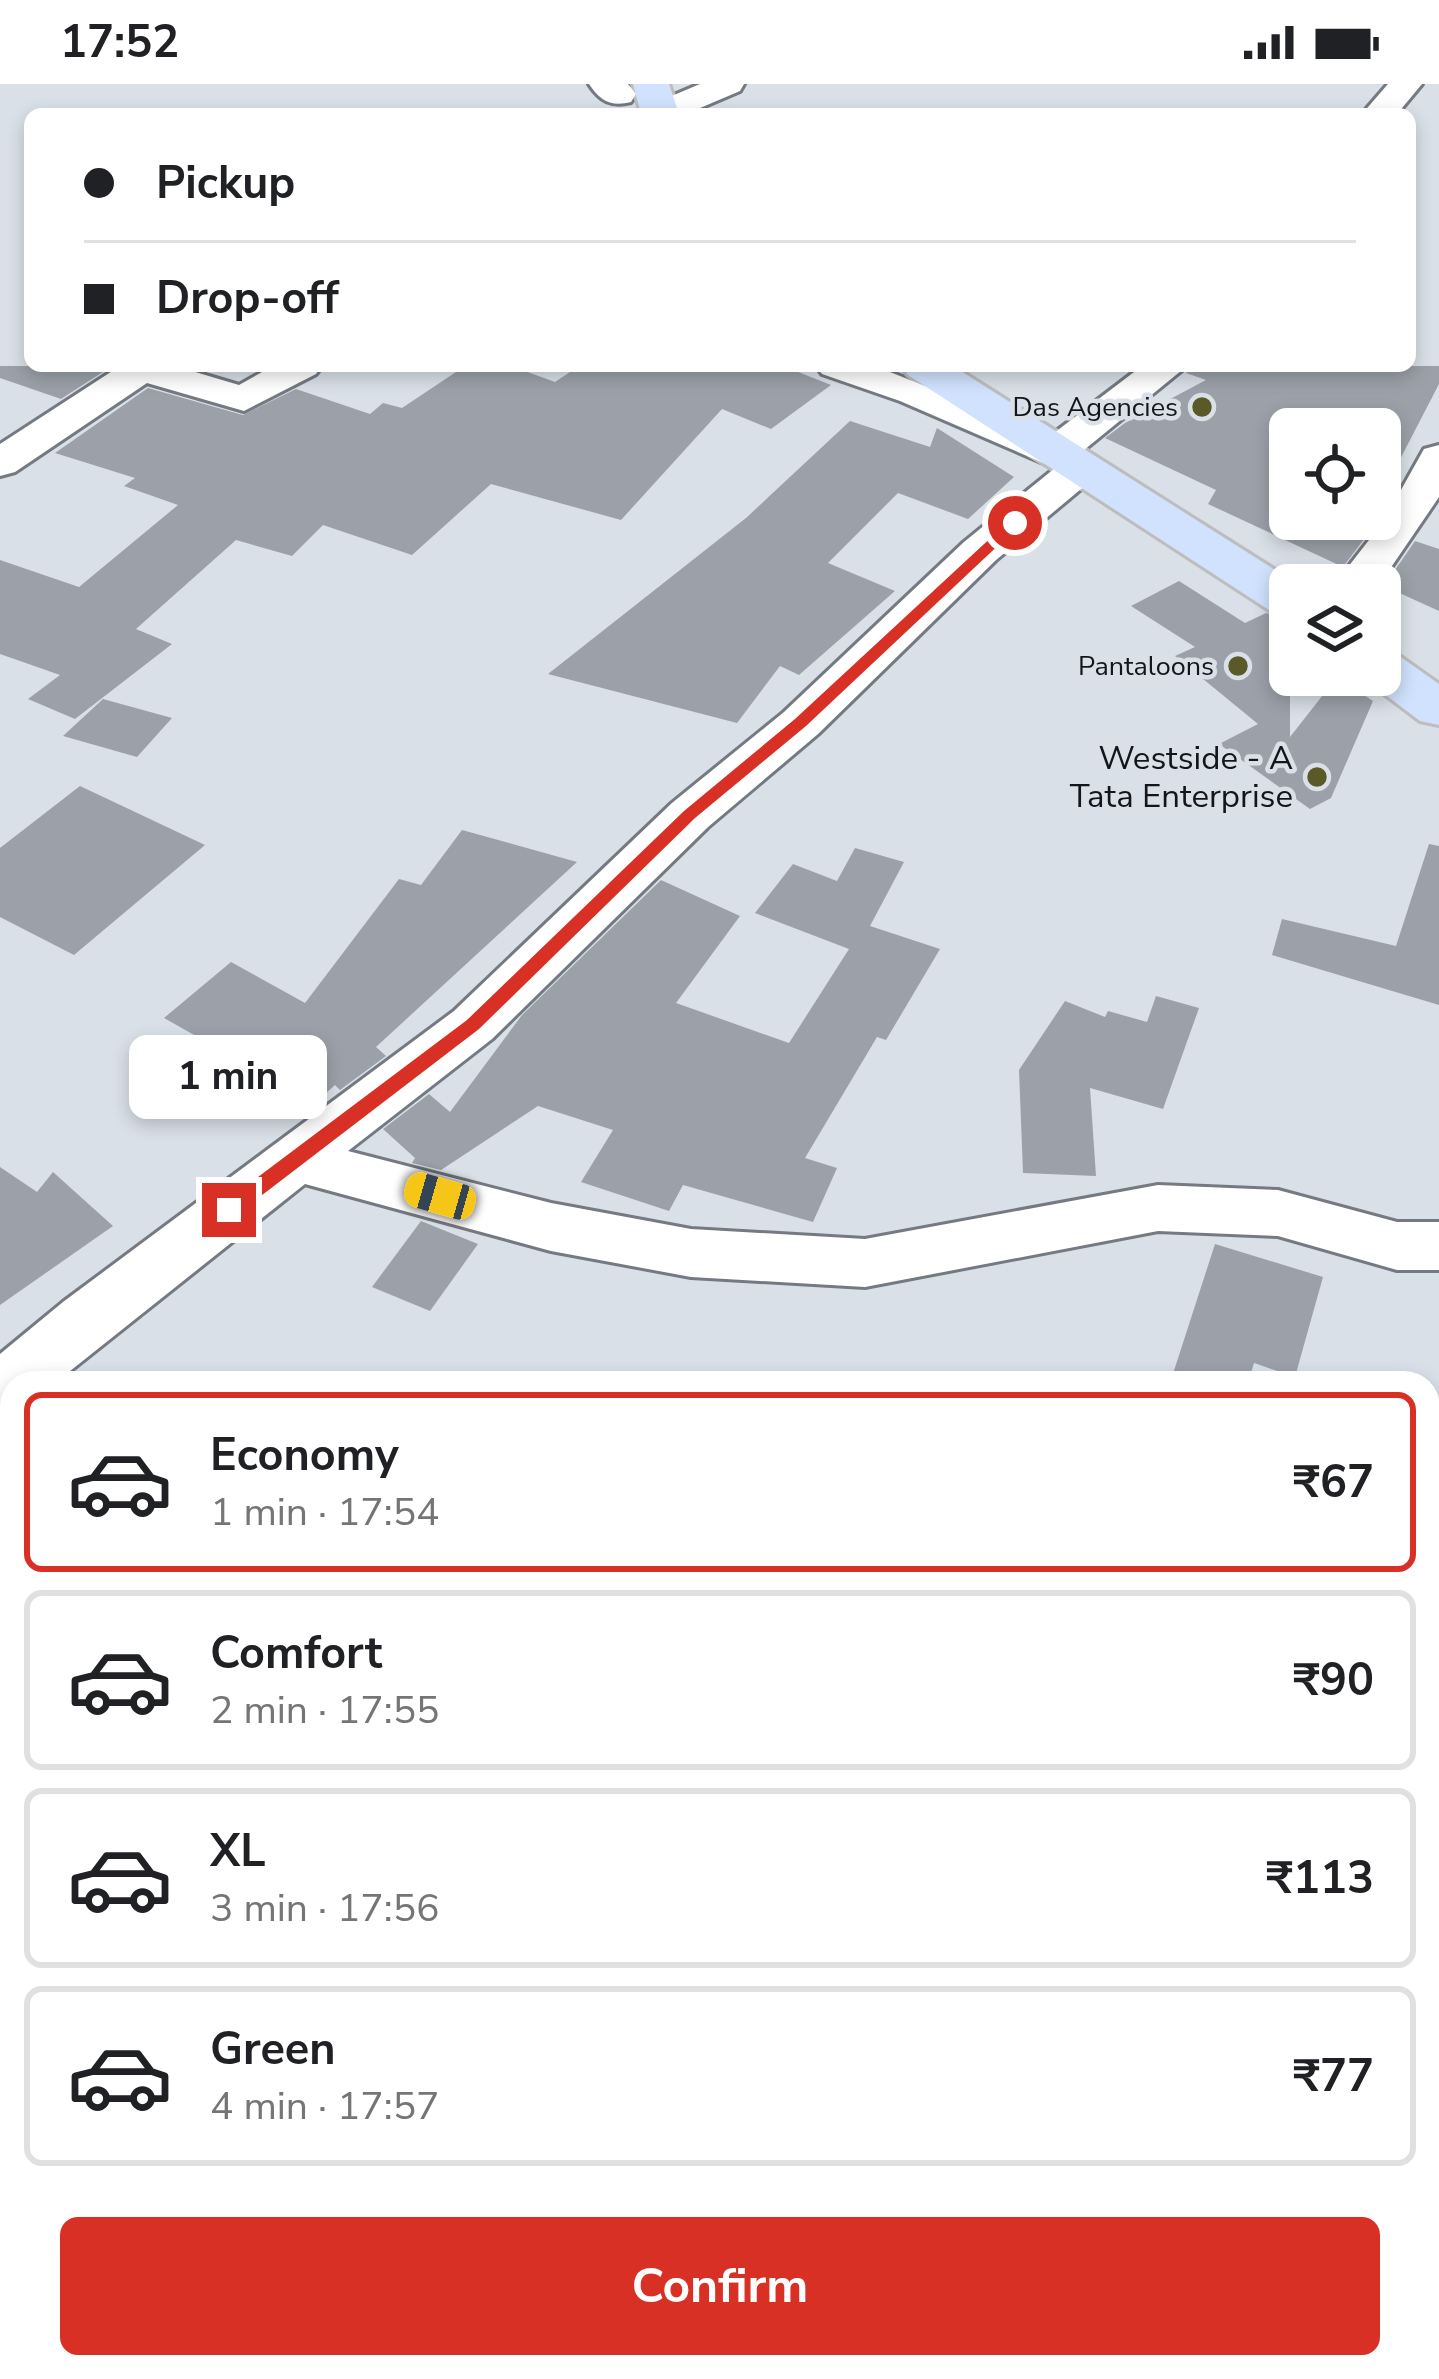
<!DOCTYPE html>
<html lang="en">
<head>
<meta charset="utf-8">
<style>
  :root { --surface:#fff; --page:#f6f6f6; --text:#202124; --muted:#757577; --line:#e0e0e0; --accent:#d93025 }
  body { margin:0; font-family:"Nunito Sans",sans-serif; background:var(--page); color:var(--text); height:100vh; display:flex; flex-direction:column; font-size:45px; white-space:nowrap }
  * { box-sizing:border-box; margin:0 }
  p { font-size:39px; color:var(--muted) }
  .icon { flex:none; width:66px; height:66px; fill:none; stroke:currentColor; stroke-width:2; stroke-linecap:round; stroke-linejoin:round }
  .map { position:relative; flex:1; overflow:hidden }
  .drawer { position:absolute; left:0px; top:1287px; width:1440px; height:1008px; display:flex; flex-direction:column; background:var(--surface); border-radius:36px 36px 0 0; box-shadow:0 6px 18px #0003 }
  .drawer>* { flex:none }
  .top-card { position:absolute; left:24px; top:24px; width:1392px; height:264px; border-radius:18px; box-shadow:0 6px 18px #0003; display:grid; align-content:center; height:264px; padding:0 60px; background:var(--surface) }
  .buttons { position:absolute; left:1269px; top:324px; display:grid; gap:24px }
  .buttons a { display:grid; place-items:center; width:132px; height:132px; border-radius:18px; background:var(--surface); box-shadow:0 6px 18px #0003; font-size:60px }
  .end { position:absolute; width:54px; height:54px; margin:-27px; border:15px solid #d93025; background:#fff; box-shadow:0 0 0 6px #fff }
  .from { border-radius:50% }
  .bubble { position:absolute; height:84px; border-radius:18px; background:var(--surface); box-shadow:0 6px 18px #0003; font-size:39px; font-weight:700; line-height:84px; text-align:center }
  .car { position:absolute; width:36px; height:72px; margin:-36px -18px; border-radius:15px; box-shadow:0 0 9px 3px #0007; background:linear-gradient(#f5c518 24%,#345 0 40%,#f5c518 0 76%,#345 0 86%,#f5c518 0) }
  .top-card b { display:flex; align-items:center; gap:42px; height:114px; font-size:45px }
  .top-card b+b { border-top:3px solid var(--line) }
  .top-card i { width:30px; height:30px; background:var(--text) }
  ul { padding:21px 0 0; list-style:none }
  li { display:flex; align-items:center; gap:36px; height:180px; margin:0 24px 18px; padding:0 36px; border:6px solid var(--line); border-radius:18px }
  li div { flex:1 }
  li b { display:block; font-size:45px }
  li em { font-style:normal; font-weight:700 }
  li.active { border-color:var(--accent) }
  li>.icon { width:108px; height:108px; stroke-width:1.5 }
  .cta { display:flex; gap:24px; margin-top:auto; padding:24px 60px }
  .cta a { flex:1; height:138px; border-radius:18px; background:var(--accent); color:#fff; font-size:48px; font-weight:700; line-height:138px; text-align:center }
  .status { display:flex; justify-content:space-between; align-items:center; height:84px; padding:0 60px; background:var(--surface); direction:ltr }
  .status svg { height:33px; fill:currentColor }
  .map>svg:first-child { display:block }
</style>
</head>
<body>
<div class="status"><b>17:52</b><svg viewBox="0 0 49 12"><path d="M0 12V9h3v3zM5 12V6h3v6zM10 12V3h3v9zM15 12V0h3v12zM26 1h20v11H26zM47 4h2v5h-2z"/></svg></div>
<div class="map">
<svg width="1439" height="2295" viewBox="0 0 1439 2295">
  <rect width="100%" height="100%" fill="#dae0e8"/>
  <!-- building -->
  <g fill="#9ca1a9">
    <polygon points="0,282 112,282 61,315 0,294"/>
    <polygon points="465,282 511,282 555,298 579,282 783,282 831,301 771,345 722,325 621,436 491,400 412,471 323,441 292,472 236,456 136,545 172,560 75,635 28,615 60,591 0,570 0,476 79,503 178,421 124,402 135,394 55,369 148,304 243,331 296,305 370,330 383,319 402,324"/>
    <polygon points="1191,282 1439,282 1439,300 1380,414 1380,345 1342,345 1290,326 1290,435 1350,435 1373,443 1343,483 1208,420 1216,406 1105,354 1125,339 1206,296 1186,289"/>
    <polygon points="850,337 930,363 937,344 1014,393 968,435 898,409 828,479 895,507 799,591 780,582 737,639 548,590 746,434"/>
    <polygon points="1415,457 1439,465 1439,527 1384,502"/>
    <polygon points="1179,497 1245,539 1266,529 1290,536 1290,653 1337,593 1373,617 1331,714 1310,725 1219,660 1258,640 1175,572 1195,563 1131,522"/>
    <polygon points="103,615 172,634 137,673 63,652"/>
    <polygon points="80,702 205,761 74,871 0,833 0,764"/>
    <polygon points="462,746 577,778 376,963 386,972 340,1006 335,1001 315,1019 164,934 231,878 305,919 399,795 421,801"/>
    <polygon points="1429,760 1439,762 1439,921 1272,871 1282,835 1396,862"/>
    <polygon points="855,764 904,778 870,842 940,865 886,956 877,953 805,1074 837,1084 813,1138 683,1101 669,1127 581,1098 613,1046 538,1022 441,1086 412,1079 415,1074 383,1045 429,1010 450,1028 522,931 661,796 740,832 676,919 789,959 849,865 755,829 793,780 837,797"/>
    <polygon points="1156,912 1199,924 1163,1025 1090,1004 1096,1092 1023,1089 1019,986 1065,917 1105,933 1108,927 1147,938"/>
    <polygon points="0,1083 37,1108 53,1088 113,1142 0,1221"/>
    <polygon points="421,1137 478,1160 430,1227 372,1203"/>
    <polygon points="1215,1160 1323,1193 1295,1293 1254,1279 1248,1299 1170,1299"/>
  </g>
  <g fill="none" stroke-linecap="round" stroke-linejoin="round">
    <!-- minor casing -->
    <g stroke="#757a82" stroke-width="6">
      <g id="minor">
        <polygon points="700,0 744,0 740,7 686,30 643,29 648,22"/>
        <polygon points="1388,0 1422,0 1397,30 1362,30"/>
        <polygon points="120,282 175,282 239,301 273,282 322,282 316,290 244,327 147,299 15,388 0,392 0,360"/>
        <polygon points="816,282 875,282 1050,352 1142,282 1187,282 1084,366 1105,381 1099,390 996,476 818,650 708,743 492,955 348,1067 551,1119 691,1145 865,1155 1158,1101 1278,1106 1397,1138 1439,1138 1439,1186 1397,1186 1278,1152 1158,1147 865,1203 691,1193 551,1167 305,1100 55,1299 12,1299 12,1331 0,1335 0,1270 63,1218 454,927 672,719 784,628 964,458 1055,384 900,317 822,290"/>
        <polygon points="1439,361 1439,413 1379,501 1334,501 1383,438 1424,365"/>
      </g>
    </g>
    <!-- secondary casing -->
    <g stroke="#757a82" stroke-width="6">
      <path id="secondary" d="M589,0H628L636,10L631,18C611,23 600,17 589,0Z"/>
    </g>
    <!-- primary casing -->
    <g stroke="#bdbdbe" stroke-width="6">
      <g id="primary">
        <polygon points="633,0 669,0 679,30 641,30"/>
        <polygon points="901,282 953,282 1299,501 1290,501 1290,532 1272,528 908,291"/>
        <polygon points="1380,566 1398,571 1439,600 1439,641 1420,637 1362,593 1380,591"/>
      </g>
    </g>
    <!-- minor -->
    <use href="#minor" fill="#fff" fill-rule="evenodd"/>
    <!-- secondary -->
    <use href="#secondary" fill="#fff" fill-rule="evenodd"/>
    <!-- primary -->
    <use href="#primary" fill="#d0e2fd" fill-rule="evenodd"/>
  </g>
  <!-- route -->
  <polygon fill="#d93025" points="1010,436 1022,439 806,642 695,734 479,945 236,1131 222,1131 222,1120 467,936 684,727 795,635"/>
  <!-- markers -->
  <g fill="#595a27" stroke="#dae0e8" stroke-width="4.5">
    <circle cx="1202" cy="323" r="12"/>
    <circle cx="1238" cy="582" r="12"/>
    <circle cx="1317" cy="693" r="12"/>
  </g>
  <g text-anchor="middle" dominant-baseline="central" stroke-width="9" stroke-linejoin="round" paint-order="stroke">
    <!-- far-poi labels -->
    <g font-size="27" fill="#131518" stroke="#dae0e8" text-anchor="end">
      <text x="1178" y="323">Das Agencies</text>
      <text x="1214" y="582">Pantaloons</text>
    </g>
    <!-- poi labels -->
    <g font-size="33" fill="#131518" stroke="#dae0e8" text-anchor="end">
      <text x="1293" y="674">Westside - A<tspan x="1293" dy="38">Tata Enterprise</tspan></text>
    </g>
  </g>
</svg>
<div class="buttons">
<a><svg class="icon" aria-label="locate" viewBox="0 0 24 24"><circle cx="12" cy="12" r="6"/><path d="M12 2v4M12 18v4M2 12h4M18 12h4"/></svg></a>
<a><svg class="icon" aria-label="layers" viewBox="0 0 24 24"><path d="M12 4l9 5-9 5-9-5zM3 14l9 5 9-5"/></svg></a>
</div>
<i class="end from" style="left:1015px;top:439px"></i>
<i class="end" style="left:229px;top:1126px"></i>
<div class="bubble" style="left:129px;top:951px;width:198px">1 min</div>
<i class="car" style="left:440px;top:1112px;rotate:286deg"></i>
<div class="top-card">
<b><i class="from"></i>Pickup</b>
<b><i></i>Drop-off</b>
</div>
<section class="drawer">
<ul>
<li class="active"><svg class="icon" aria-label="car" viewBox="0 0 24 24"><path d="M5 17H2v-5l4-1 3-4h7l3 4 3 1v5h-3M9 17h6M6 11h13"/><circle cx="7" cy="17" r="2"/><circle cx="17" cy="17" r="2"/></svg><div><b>Economy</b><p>1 min · 17:54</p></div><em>₹67</em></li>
<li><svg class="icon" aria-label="car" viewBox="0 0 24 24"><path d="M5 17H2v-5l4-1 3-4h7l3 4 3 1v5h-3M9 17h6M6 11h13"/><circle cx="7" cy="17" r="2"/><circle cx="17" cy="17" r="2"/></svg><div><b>Comfort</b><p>2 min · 17:55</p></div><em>₹90</em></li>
<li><svg class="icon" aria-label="car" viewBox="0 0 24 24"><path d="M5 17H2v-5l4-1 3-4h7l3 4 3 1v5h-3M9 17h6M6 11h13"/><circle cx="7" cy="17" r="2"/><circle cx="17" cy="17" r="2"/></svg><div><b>XL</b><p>3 min · 17:56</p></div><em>₹113</em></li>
<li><svg class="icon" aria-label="car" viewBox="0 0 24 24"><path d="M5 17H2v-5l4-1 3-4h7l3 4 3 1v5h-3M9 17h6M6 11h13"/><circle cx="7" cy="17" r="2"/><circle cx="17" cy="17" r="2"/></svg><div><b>Green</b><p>4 min · 17:57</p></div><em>₹77</em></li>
</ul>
<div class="cta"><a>Confirm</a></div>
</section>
</div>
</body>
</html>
